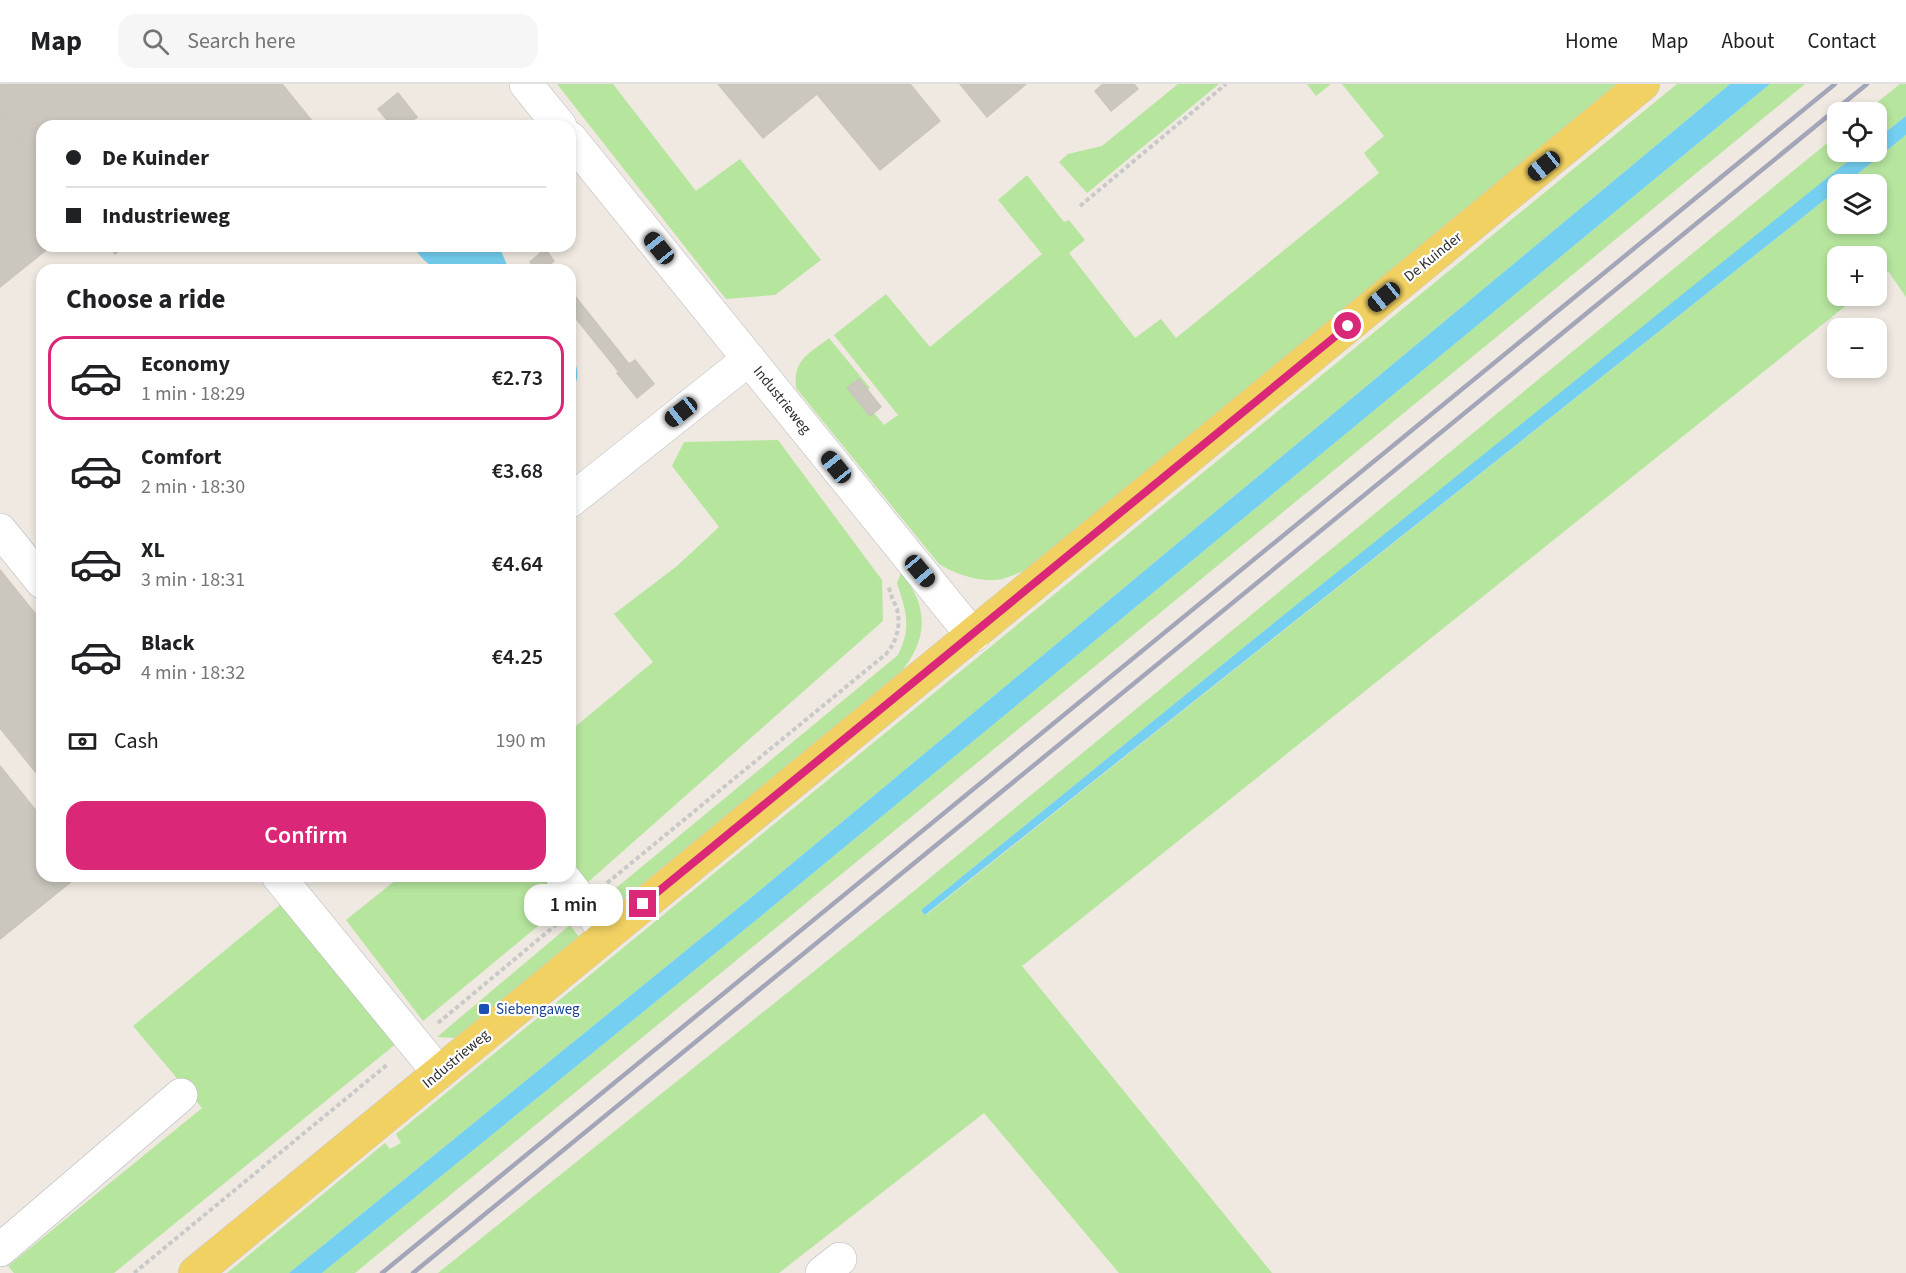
<!DOCTYPE html>
<html lang="en">
<head>
<meta charset="utf-8">
<style>
  :root { --surface:#fff; --page:#f6f6f6; --text:#202124; --muted:#757577; --line:#e0e0e0; --accent:#db2777 }
  body { margin:0; font-family:"Source Sans 3",sans-serif; background:var(--page); color:var(--text); height:100vh; display:flex; flex-direction:column; font-size:22px; white-space:nowrap }
  * { box-sizing:border-box; margin:0 }
  p { font-size:20px; color:var(--muted) }
  .icon { flex:none; width:33px; height:33px; fill:none; stroke:currentColor; stroke-width:2; stroke-linecap:round; stroke-linejoin:round }
  .map { position:relative; flex:1; overflow:hidden }
  .panel { position:absolute; left:36px; top:180px; width:540px; height:618px; display:flex; flex-direction:column; background:var(--surface); border-radius:18px; box-shadow:0 3px 9px #0003 }
  .panel>* { flex:none }
  .guide { position:absolute; left:36px; top:36px; width:540px; height:132px; border-radius:18px; box-shadow:0 3px 9px #0003; display:grid; align-content:center; height:132px; padding:0 30px; background:var(--surface) }
  .fabs { position:absolute; left:1827px; top:18px; display:grid; gap:12px }
  .fabs a { display:grid; place-items:center; width:60px; height:60px; border-radius:12px; background:var(--surface); box-shadow:0 3px 9px #0003; font-size:30px }
  .end { position:absolute; width:27px; height:27px; margin:-14px; border:8px solid #db2777; background:#fff; box-shadow:0 0 0 3px #fff }
  .from { border-radius:50% }
  .bubble { position:absolute; height:42px; border-radius:18px; background:var(--surface); box-shadow:0 3px 9px #0003; font-size:20px; font-weight:600; line-height:42px; text-align:center }
  .car { position:absolute; width:18px; height:36px; margin:-18px -9px; border-radius:8px; box-shadow:0 0 4px 2px #0007; background:linear-gradient(#222 24%,#8ab4d8 0 40%,#222 0 76%,#8ab4d8 0 86%,#222 0) }
  .guide b { display:flex; align-items:center; gap:21px; height:57px; font-size:22px }
  .guide b+b { border-top:2px solid var(--line) }
  .guide i { width:15px; height:15px; background:var(--text) }
  ul { padding:0; list-style:none }
  li { display:flex; align-items:center; gap:18px; height:84px; margin:0 12px 9px; padding:0 18px; border:3px solid transparent; border-radius:18px }
  li div { flex:1 }
  li b { display:block; font-size:22px }
  li em { font-style:normal; font-weight:600 }
  li.on { border-color:var(--accent) }
  li>.icon { width:54px; height:54px; stroke-width:1.5 }
  h2 { padding:0 30px; font-size:27px; line-height:72px }
  .pay { display:flex; align-items:center; gap:15px; height:66px; padding:0 30px; font-size:22px }
  .pay p { margin-inline-start:auto }
  .button { display:flex; gap:12px; margin-top:auto; padding:12px 30px }
  .button a { flex:1; height:69px; border-radius:18px; background:var(--accent); color:#fff; font-size:24px; font-weight:600; line-height:69px; text-align:center }
  header { display:flex; align-items:center; gap:36px; box-sizing:border-box; height:84px; padding:0 30px; background:var(--surface); border-bottom:2px solid var(--line) }
  header strong { font-size:28px }
  nav { display:flex; gap:33px; margin-inline-start:auto; font-size:21px }
  .search { width:420px; height:54px; background:var(--page); display:flex; align-items:center; gap:15px; box-sizing:border-box; padding:0 21px; border-radius:18px; color:var(--muted); font-size:22px }
  .map>svg:first-child { display:block }
</style>
</head>
<body>
<header>
<strong>Map</strong>
<div class="search"><svg class="icon" aria-label="search" viewBox="0 0 24 24"><circle cx="10" cy="10" r="6"/><path d="M15 15l6 6"/></svg>Search here</div>
<nav><a>Home</a><a>Map</a><a>About</a><a>Contact</a></nav>
</header>
<div class="map">
<svg width="1906" height="1189" viewBox="0 0 1906 1189">
  <rect width="100%" height="100%" fill="#efe9e1"/>
  <!-- green -->
  <g fill="#b6e59e">
    <polygon points="557,0 613,0 696,107 740,75 821,176 775,211 726,215"/>
    <polygon points="1178,0 1219,0 1087,109 1059,78 1068,70 1102,62"/>
    <polygon points="1307,0 1331,0 1316,12"/>
    <path d="M1342,0H1617L1028,485C1018,489 1006,495 996,496C975,497 956,490 939,480L796,304C793,275 809,270 829,254L870,304L860,312L884,341L898,331L834,251L886,210L930,263L1042,170L998,116L1027,91L1064,138L1069,136L1085,156L1069,169L1135,254L1161,235L1176,254L1379,89L1364,69L1384,52Z"/>
    <polygon points="1677,0 1730,0 753,812 289,1189 227,1189 385,1059 390,1065 401,1059 396,1050"/>
    <polygon points="1770,0 1805,0 355,1189 322,1189 766,828"/>
    <polygon points="1900,0 1906,0 1906,32 1877,55 1876,28 1865,28"/>
    <polygon points="1837,51 1838,68 1861,68 1249,559 921,826 926,831 1837,106 1838,140 1876,140 1876,100 1845,100 1906,51 1906,213 1888,187 1877,197 1876,172 1838,172 1838,212 1858,212 1022,882 1272,1189 1119,1189 984,1029 779,1189 438,1189 909,811"/>
    <polygon points="778,356 882,496 883,537 587,799 570,777 570,647 653,578 614,530 677,482 719,443 672,382 684,358"/>
    <path d="M901,489C930,523 928,557 899,590L619,819L610,809L898,571C912,543 906,527 897,499Z"/>
    <polygon points="401,792 545,792 566,819 423,937 346,836"/>
    <polygon points="280,821 397,959 114,1189 14,1189 8,1182 202,1024 133,942"/>
    <polygon points="570,841 579,853 493,924 488,920 478,929 482,934 456,954 437,953"/>
  </g>
  <!-- water -->
  <g fill="#75cff0">
    <polygon points="1730,0 1770,0 766,828 322,1189 289,1189 753,812"/>
    <polygon points="1906,32 1906,51 1845,100 1838,100 1837,106 925,831 921,826 1249,559 1842,82 1861,68 1876,68 1877,55"/>
    <polygon points="414,162 499,162 509,186 436,186 424,176 414,165"/>
    <path d="M570,271C580,284 580,296 570,308Z"/>
  </g>
  <!-- building -->
  <g fill="#cbc7bf" stroke="#cbc5ba" stroke-width="1.5">
    <polygon points="0,0 282,0 316,42 42,42 42,81 0,29"/>
    <polygon points="718,0 910,0 940,37 880,86 817,10 763,54"/>
    <polygon points="960,0 1026,0 987,33"/>
    <polygon points="1103,0 1134,0 1138,5 1111,27 1095,7"/>
    <polygon points="398,9 417,33 405,42 392,42 378,25"/>
    <polygon points="0,29 42,81 42,162 51,162 0,203"/>
    <polygon points="109,162 125,162 115,170"/>
    <polygon points="545,165 554,177 550,180 554,186 537,186 530,178"/>
    <polygon points="570,206 629,280 635,276 654,300 637,314 617,289 619,288 570,227"/>
    <polygon points="859,295 881,323 870,332 847,304"/>
    <polygon points="0,486 42,538 42,696 0,644"/>
    <polygon points="0,682 42,734 42,792 78,792 0,855"/>
  </g>
  <g fill="none" stroke-linecap="round" stroke-linejoin="round">
    <!-- minor casing -->
    <g stroke="#b4b7c1" stroke-width="34">
      <g id="minor">
        <polyline points="526,0 560,42"/>
        <polyline points="570,54 973,552"/>
        <polyline points="570,417 749,275"/>
        <polyline points="0,446 42,498"/>
        <polyline points="278,792 439,989"/>
        <polyline points="562,792 607,849"/>
        <polyline points="0,1166 181,1011"/>
        <polyline points="822,1189 840,1175"/>
      </g>
    </g>
    <!-- major casing -->
    <g stroke="#c9c9c9" stroke-width="34">
      <polyline id="major" points="195,1189 1643,0"/>
    </g>
    <!-- path -->
    <g stroke="#c9c9c9" stroke-width="4" stroke-dasharray="4.5 3" stroke-linecap="butt">
      <polyline points="1080,122 1226,0"/>
      <path d="M607,799L886,570C897,557 901,542 897,525C894,517 890,511 889,503"/>
      <polyline points="438,939 557,840"/>
      <polyline points="134,1189 388,980"/>
    </g>
    <!-- minor -->
    <use href="#minor" stroke="#fff" stroke-width="33"/>
    <!-- major -->
    <use href="#major" stroke="#f2d163" stroke-width="33"/>
    <!-- rail -->
    <g stroke="#a3a6b8" stroke-width="4.5">
      <polyline points="382,1189 1835,0"/>
      <polyline points="413,1189 1867,0"/>
    </g>
  </g>
  <g fill="none" stroke-linecap="round" stroke-linejoin="round">
    <!-- route -->
    <polyline stroke="#db2777" stroke-width="8" points="643,820 1348,242"/>
  </g>
  <!-- markers -->
  <rect fill="#1a4fb4" stroke="#fff" stroke-width="2" x="478" y="919" width="12" height="12" rx="3"/>
  <g text-anchor="middle" dominant-baseline="central" stroke-width="4.5" stroke-linejoin="round" paint-order="stroke">
    <!-- street labels -->
    <g font-size="15" fill="#2e2e2e" stroke="#fff">
      <text transform="translate(1433 173) rotate(-39)">De Kuinder</text>
      <text transform="translate(782 316) rotate(51)">Industrieweg</text>
      <text transform="translate(456 975) rotate(-40)">Industrieweg</text>
    </g>
    <!-- transit labels -->
    <g font-size="15" fill="#164399" stroke="#fff" text-anchor="start">
      <text x="496" y="925">Siebengaweg</text>
    </g>
  </g>
</svg>
<div class="fabs">
<a><svg class="icon" aria-label="locate" viewBox="0 0 24 24"><circle cx="12" cy="12" r="6"/><path d="M12 2v4M12 18v4M2 12h4M18 12h4"/></svg></a>
<a><svg class="icon" aria-label="layers" viewBox="0 0 24 24"><path d="M12 4l9 5-9 5-9-5zM3 14l9 5 9-5"/></svg></a>
<a>+</a>
<a>−</a>
</div>
<i class="end from" style="left:1348px;top:242px"></i>
<i class="end" style="left:643px;top:820px"></i>
<div class="bubble" style="left:524px;top:800px;width:99px">1 min</div>
<i class="car" style="left:1544px;top:82px;rotate:231deg"></i>
<i class="car" style="left:659px;top:164px;rotate:321deg"></i>
<i class="car" style="left:1384px;top:213px;rotate:231deg"></i>
<i class="car" style="left:681px;top:328px;rotate:232deg"></i>
<i class="car" style="left:836px;top:383px;rotate:321deg"></i>
<i class="car" style="left:920px;top:487px;rotate:140deg"></i>
<div class="guide">
<b><i class="from"></i>De Kuinder</b>
<b><i></i>Industrieweg</b>
</div>
<section class="panel">
<h2>Choose a ride</h2>
<ul>
<li class="on"><svg class="icon" aria-label="car" viewBox="0 0 24 24"><path d="M5 17H2v-5l4-1 3-4h7l3 4 3 1v5h-3M9 17h6M6 11h13"/><circle cx="7" cy="17" r="2"/><circle cx="17" cy="17" r="2"/></svg><div><b>Economy</b><p>1 min · 18:29</p></div><em>€2.73</em></li>
<li><svg class="icon" aria-label="car" viewBox="0 0 24 24"><path d="M5 17H2v-5l4-1 3-4h7l3 4 3 1v5h-3M9 17h6M6 11h13"/><circle cx="7" cy="17" r="2"/><circle cx="17" cy="17" r="2"/></svg><div><b>Comfort</b><p>2 min · 18:30</p></div><em>€3.68</em></li>
<li><svg class="icon" aria-label="car" viewBox="0 0 24 24"><path d="M5 17H2v-5l4-1 3-4h7l3 4 3 1v5h-3M9 17h6M6 11h13"/><circle cx="7" cy="17" r="2"/><circle cx="17" cy="17" r="2"/></svg><div><b>XL</b><p>3 min · 18:31</p></div><em>€4.64</em></li>
<li><svg class="icon" aria-label="car" viewBox="0 0 24 24"><path d="M5 17H2v-5l4-1 3-4h7l3 4 3 1v5h-3M9 17h6M6 11h13"/><circle cx="7" cy="17" r="2"/><circle cx="17" cy="17" r="2"/></svg><div><b>Black</b><p>4 min · 18:32</p></div><em>€4.25</em></li>
</ul>
<div class="pay"><svg class="icon" aria-label="cash" viewBox="0 0 24 24"><path d="M3 7h18v10H3z"/><circle cx="12" cy="12" r="2"/></svg>Cash<p>190 m</p></div>
<div class="button"><a>Confirm</a></div>
</section>
</div>
</body>
</html>
